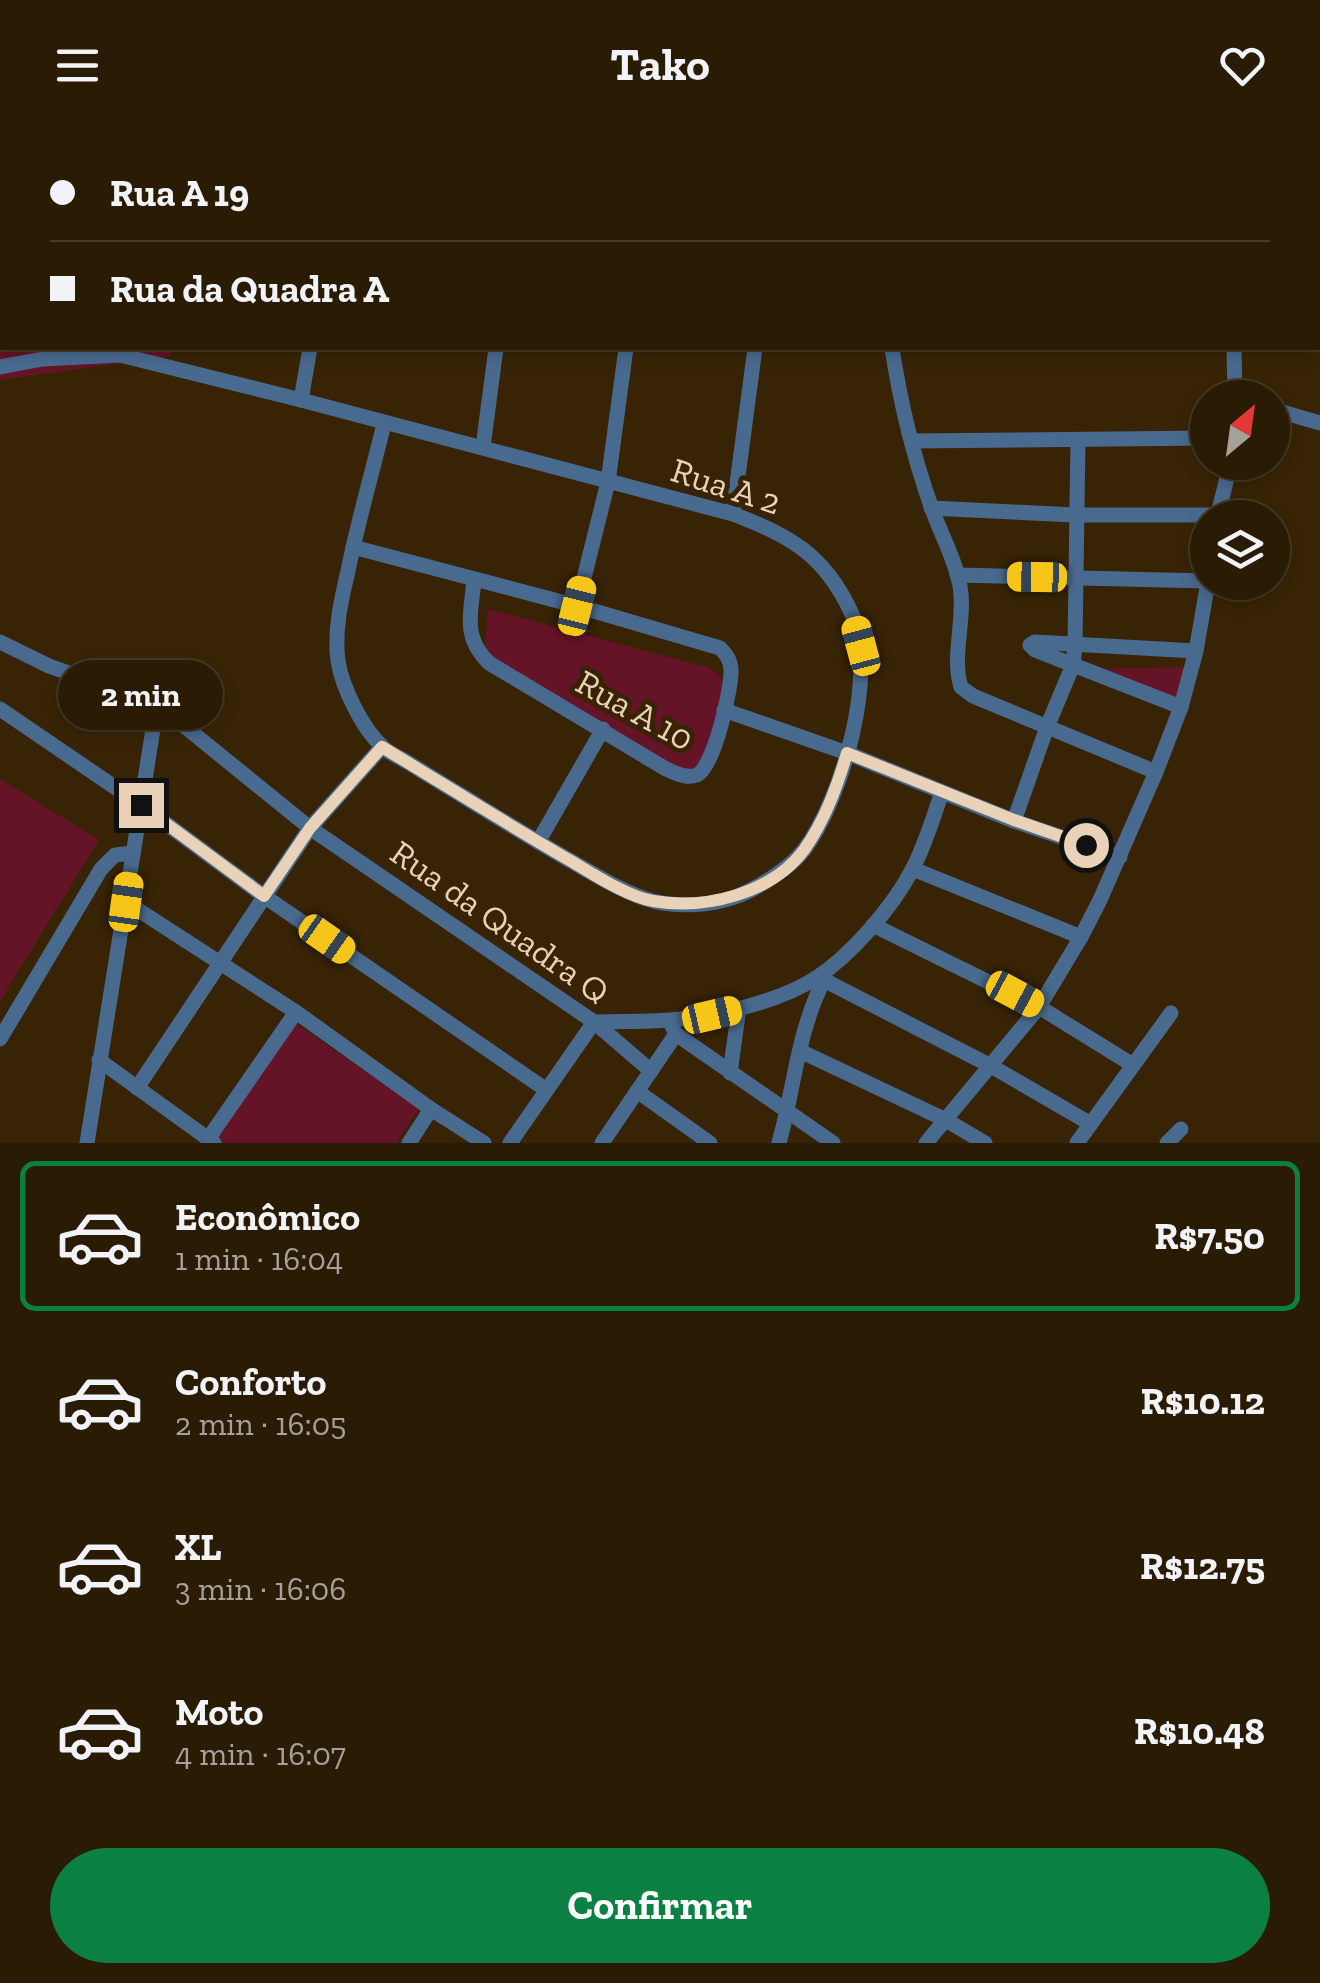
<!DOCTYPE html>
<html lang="pt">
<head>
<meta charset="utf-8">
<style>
  :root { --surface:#2a1b04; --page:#32240e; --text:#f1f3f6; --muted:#a5a19a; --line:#463926; --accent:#0b8043 }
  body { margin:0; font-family:"Zilla Slab",serif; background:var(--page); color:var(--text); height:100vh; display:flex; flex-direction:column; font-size:38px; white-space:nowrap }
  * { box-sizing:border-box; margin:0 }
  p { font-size:32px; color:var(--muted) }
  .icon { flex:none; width:55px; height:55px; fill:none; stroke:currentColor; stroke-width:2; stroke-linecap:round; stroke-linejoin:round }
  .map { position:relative; height:1013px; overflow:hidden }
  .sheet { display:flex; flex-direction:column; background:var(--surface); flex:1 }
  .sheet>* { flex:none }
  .banner { position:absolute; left:0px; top:0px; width:1320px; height:220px; box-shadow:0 5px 15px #0003,0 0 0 2px var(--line); display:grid; align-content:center; height:220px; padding:0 50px; background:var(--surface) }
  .needle { width:65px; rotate:29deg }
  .tools { position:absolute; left:1190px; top:250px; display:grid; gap:20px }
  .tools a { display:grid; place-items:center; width:100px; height:100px; border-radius:50%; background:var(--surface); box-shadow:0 5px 15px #0003,0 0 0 2px var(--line); font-size:50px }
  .end { position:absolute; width:45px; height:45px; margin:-22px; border:12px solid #e9d2b7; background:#111; box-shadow:0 0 0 5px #111 }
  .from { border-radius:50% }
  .bubble { position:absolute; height:70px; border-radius:35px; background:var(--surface); box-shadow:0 5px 15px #0003,0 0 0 2px var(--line); font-size:32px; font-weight:700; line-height:70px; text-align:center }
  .car { position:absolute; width:30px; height:60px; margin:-30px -15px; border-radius:12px; box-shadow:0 0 8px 2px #0007; background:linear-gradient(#f5c518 24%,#345 0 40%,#f5c518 0 76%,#345 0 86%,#f5c518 0) }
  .banner b { display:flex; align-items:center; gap:35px; height:95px; font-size:38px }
  .banner b+b { border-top:2px solid var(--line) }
  .banner i { width:25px; height:25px; background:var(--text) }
  ul { padding:18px 0 0; list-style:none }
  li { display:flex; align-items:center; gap:30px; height:150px; margin:0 20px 15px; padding:0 30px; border:5px solid transparent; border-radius:15px }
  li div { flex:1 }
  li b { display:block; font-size:38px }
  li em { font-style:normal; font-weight:700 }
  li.active { border-color:var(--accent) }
  li>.icon { width:90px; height:90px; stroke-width:1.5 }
  .primary-button { display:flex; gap:20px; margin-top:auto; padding:20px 50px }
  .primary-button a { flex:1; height:115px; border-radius:60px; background:var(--accent); color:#fff; font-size:40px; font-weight:700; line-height:115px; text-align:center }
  header { display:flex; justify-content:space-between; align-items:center; height:130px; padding:0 50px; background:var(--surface); font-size:45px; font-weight:700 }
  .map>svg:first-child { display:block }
</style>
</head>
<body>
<header><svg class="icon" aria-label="menu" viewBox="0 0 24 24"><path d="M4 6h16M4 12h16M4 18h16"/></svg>Tako<svg class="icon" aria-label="heart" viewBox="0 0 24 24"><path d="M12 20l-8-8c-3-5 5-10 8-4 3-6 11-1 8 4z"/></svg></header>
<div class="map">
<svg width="1320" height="1013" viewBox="0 0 1320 1013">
  <rect width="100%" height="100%" fill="#382405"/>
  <!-- green -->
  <g fill="#651427">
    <polygon points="0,0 174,0 174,2 2,2 2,218 171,218 171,226 0,250"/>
    <polygon points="488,479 710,538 721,548 725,556 703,637 682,646 484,526"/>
    <polygon points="1185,537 1177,571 1090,539"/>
    <polygon points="0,649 99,710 0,871"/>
    <polygon points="295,893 419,979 396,1013 222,1013 216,1009"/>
  </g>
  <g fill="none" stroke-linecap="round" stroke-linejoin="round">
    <!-- minor -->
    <g stroke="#496a8f" stroke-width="15">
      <polyline points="185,0 185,2"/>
      <polyline points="320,0 320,2"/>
      <polyline points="470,0 471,2"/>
      <polyline points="606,0 607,2"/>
      <polyline points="741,0 742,2"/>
      <polyline points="848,0 849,2"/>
      <polyline points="1067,0 1068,2"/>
      <polyline points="1318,53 1320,53"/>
      <polyline points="1318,176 1320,176"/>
      <path d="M892,218C900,271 913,325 931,376C940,403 955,428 960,456C966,489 951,525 961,557L973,566L1156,642"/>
      <polyline points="1234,218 1235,268"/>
      <path d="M0,237L43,229L120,225L301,270L733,384C790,406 824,424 851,482C879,543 842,669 804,720C790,738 757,759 735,767C710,776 672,778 646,769C620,760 595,745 571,731C534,710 497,687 461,665C443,654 426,644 409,633C401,628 390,624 383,617C363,600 342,557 338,531C334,500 341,471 348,441C358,391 372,343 384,294"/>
      <polyline points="301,270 310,218"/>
      <polyline points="1272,279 1320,293"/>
      <polyline points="912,311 1208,308"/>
      <polyline points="483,317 496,218"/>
      <polyline points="931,378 1075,385 1217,385"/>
      <polyline points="733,384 755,218"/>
      <polyline points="1217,388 1231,332"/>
      <path d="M353,417L577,476L720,518C726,524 730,529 731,539C732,558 714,637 697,645C686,649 676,643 666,639L489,533C462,507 471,484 474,450"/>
      <polyline points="957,445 1208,451"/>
      <polyline points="577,476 608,352 626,218"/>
      <polyline points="0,512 49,536 157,574 87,1013"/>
      <polyline points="1030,515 1035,512 1196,521"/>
      <polyline points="1030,515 1035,520 1181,577"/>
      <polyline points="157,574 310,698 594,892 651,941"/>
      <polyline points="0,579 141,675 264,766 545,959"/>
      <polyline points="724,580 847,623 1014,691 1120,727"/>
      <polyline points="1014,691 1047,597 1073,535 1075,515 1078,310"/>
      <polyline points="538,712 603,599"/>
      <polyline points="913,739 1081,807"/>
      <polyline points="126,772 296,882 431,979 484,1013"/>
      <polyline points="873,795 1039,877 1133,935"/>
      <polyline points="818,847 991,936 1091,994"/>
      <polyline points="676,904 833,1013"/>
      <polyline points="0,909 101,739 115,725 133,723"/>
      <polyline points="800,921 946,990 985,1013"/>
      <polyline points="99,930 214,1013"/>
      <polyline points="730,943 739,878"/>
      <polyline points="137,958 310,698 382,617"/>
      <polyline points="637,961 710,1013"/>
      <polyline points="208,1009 296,882"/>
      <polyline points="409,1013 431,979"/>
      <path d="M510,1013L594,892C619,891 645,892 670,890C716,886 777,873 816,848C851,825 892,778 912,740C925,716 933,688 942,662"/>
      <polyline points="602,1013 676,904 672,896"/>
      <path d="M779,1013C794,959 798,900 824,850"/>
      <polyline points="926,1013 1039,877 1081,807 1100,770 1156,642 1181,577 1196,521 1208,452"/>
      <polyline points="1077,1013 1171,883"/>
      <polyline points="1167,1013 1181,999"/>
    </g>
  </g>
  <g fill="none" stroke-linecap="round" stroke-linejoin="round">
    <!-- route -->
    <path stroke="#e9d2b7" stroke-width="12" d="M141,675L264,766L310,698L382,617C445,655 507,694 571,731C593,744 628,767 653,771C705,780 771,764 804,720C825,690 837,657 847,623L1014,690L1086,715"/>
  </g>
  <g text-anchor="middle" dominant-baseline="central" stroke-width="10" stroke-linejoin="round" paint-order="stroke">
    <!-- street labels -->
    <g font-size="35" fill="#e9d2b7" stroke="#382405">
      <text transform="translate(726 356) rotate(18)">Rua A 2</text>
      <text transform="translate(635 580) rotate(29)">Rua A 10</text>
      <text transform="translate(500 792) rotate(35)">Rua da Quadra Q</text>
    </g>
  </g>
</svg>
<div class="tools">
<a><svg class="needle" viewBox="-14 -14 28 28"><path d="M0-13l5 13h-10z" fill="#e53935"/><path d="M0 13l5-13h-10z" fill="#a5a19a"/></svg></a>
<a><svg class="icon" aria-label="layers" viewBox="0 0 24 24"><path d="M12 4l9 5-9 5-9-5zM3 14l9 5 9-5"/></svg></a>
</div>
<i class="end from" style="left:1086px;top:715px"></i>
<i class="end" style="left:141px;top:675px"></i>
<div class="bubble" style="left:58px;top:530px;width:165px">2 min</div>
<i class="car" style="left:1037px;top:447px;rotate:271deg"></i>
<i class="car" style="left:577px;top:476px;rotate:14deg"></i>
<i class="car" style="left:861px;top:516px;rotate:345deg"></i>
<i class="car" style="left:126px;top:772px;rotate:8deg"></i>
<i class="car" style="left:327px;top:809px;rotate:125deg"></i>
<i class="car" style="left:1015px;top:864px;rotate:118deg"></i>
<i class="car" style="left:712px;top:885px;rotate:77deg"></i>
<div class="banner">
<b><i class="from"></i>Rua A 19</b>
<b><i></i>Rua da Quadra A</b>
</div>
</div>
<section class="sheet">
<ul>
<li class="active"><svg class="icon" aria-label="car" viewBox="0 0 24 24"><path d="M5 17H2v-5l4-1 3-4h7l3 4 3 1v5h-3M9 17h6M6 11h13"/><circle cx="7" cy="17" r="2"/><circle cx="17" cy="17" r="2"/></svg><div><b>Econômico</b><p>1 min · 16:04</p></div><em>R$7.50</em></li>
<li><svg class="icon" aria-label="car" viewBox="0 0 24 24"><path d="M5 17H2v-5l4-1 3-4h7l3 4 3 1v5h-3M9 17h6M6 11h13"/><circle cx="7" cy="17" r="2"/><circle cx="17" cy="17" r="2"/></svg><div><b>Conforto</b><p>2 min · 16:05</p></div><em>R$10.12</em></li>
<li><svg class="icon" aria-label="car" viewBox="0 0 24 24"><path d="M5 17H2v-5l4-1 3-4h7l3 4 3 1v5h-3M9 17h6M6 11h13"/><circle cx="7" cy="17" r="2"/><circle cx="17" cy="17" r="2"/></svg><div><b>XL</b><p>3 min · 16:06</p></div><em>R$12.75</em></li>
<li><svg class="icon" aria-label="car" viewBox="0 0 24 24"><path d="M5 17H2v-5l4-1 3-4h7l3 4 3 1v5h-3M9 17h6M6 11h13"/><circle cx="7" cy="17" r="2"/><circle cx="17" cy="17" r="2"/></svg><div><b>Moto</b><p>4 min · 16:07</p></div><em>R$10.48</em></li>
</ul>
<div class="primary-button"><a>Confirmar</a></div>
</section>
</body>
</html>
